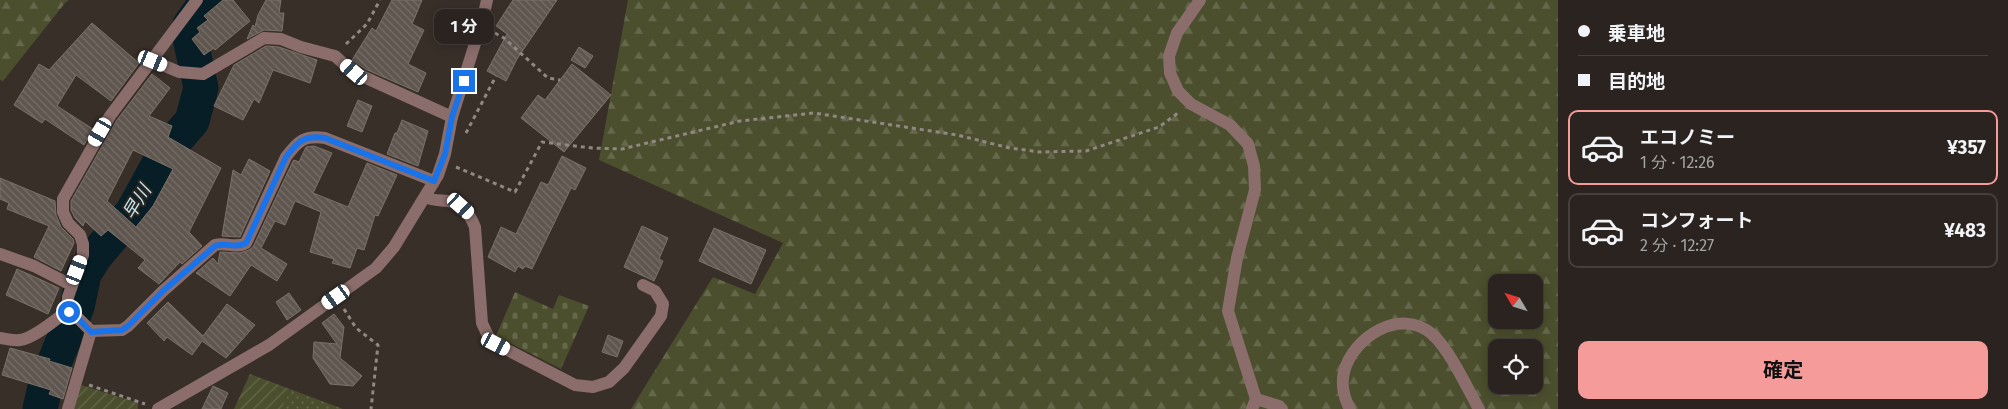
<!DOCTYPE html>
<html lang="ja">
<head>
<meta charset="utf-8">
<style>
  :root { --surface:#2a231f; --page:#362f2c; --text:#f1f3f6; --muted:#a5a4a4; --line:#46403d; --accent:#f59b99 }
  body { margin:0; font-family:"Fira Sans","Noto Sans JP",sans-serif; background:var(--page); color:var(--text); height:100vh; display:flex; flex-direction:column; font-size:19px; white-space:nowrap }
  * { box-sizing:border-box; margin:0 }
  p { font-size:16px; color:var(--muted) }
  .icon { flex:none; width:28px; height:28px; fill:none; stroke:currentColor; stroke-width:2; stroke-linecap:round; stroke-linejoin:round }
  .map { position:relative; flex:1; overflow:hidden }
  .side { display:flex; flex-direction:column; background:var(--surface); width:450px }
  .side>* { flex:none }
  .guide { display:grid; align-content:center; height:110px; padding:0 20px; background:var(--surface) }
  .needle { width:32px; rotate:308deg }
  .buttons { position:absolute; left:1488px; top:274px; display:grid; gap:10px }
  .buttons a { display:grid; place-items:center; width:55px; height:55px; border-radius:10px; background:var(--surface); box-shadow:0 2px 12px #0003,0 0 0 1px var(--line); font-size:25px }
  .end { position:absolute; width:22px; height:22px; margin:-11px; border:6px solid #1a73e8; background:#fff; box-shadow:0 0 0 2px #fff }
  .from { border-radius:50% }
  .bubble { position:absolute; height:35px; border-radius:10px; background:var(--surface); box-shadow:0 2px 12px #0003,0 0 0 1px var(--line); font-size:16px; font-weight:700; line-height:35px; text-align:center }
  .car { position:absolute; width:15px; height:30px; margin:-15px -8px; border-radius:6px; box-shadow:0 0 4px 1px #0007; background:linear-gradient(#fff 24%,#345 0 40%,#fff 0 76%,#345 0 86%,#fff 0) }
  .guide b { display:flex; align-items:center; gap:18px; height:48px; font-size:19px }
  .guide b+b { border-top:1px solid var(--line) }
  .guide i { width:12px; height:12px; background:var(--text) }
  ul { padding:0; list-style:none }
  li { display:flex; align-items:center; gap:15px; height:75px; margin:0 10px 8px; padding:0 10px; border:2px solid var(--line); border-radius:10px }
  li div { flex:1 }
  li b { display:block; font-size:19px }
  li em { font-style:normal; font-weight:700 }
  li.current { border-color:var(--accent) }
  li>.icon { width:45px; height:45px; stroke-width:1.5 }
  .primary-button { display:flex; gap:10px; margin-top:auto; padding:10px 20px }
  .primary-button a { flex:1; height:58px; border-radius:10px; background:var(--accent); color:#111; font-size:20px; font-weight:700; line-height:58px; text-align:center }
  main { display:flex; flex:1; min-height:0 }
  .map>svg:first-child { display:block }
</style>
</head>
<body>
<main>
<div class="map">
<svg width="1558" height="409" viewBox="0 0 1558 409">
  <defs>
    <pattern id="grass-dots" width="8" height="8" patternUnits="userSpaceOnUse" patternTransform="scale(1.25)"><rect width="8" height="8" fill="#4b4f2d"/><path d="M2 2h.1M6 6h.1" fill="none" stroke="#65684b" stroke-width="1.8" stroke-linecap="round"/></pattern>
    <pattern id="forest-firs" width="22" height="20" patternUnits="userSpaceOnUse" patternTransform="scale(1.25)"><rect width="22" height="20" fill="#4b4f2d"/><path d="M5 1l3.5 6h-7zM16 11l3.5 6h-7z" fill="#65684b"/></pattern>
    <pattern id="cemetery-stones" width="16" height="16" patternUnits="userSpaceOnUse" patternTransform="scale(1.25)"><rect width="16" height="16" fill="#4b4f2d"/><path d="M2 7V4a2 2 0 0 1 4 0v3zM10 15v-3a2 2 0 0 1 4 0v3z" fill="#65684b"/></pattern>
    <pattern id="garden-furrows" width="10" height="10" patternUnits="userSpaceOnUse" patternTransform="scale(1.25)"><rect width="10" height="10" fill="#4b4f2d"/><path d="M-1 1l2-2M0 10L10 0M9 11l2-2" fill="none" stroke="#65684b"/></pattern>
    <pattern id="building-back-hatch" width="6" height="6" patternUnits="userSpaceOnUse" patternTransform="scale(1.25)"><rect width="6" height="6" fill="#5f564f"/><path d="M-1 5l2 2M0 0l6 6M5-1l2 2" fill="none" stroke="#766e68"/></pattern>
  </defs>
  <rect width="100%" height="100%" fill="#382f29"/>
  <!-- grass -->
  <polygon fill="url(#grass-dots)" points="290,389 343,409 282,409"/>
  <!-- forest -->
  <g fill="url(#forest-firs)" fill-rule="evenodd">
    <polygon points="0,0 69,0 65,3 3,81 0,80"/>
    <path d="M628,0H1558V409H631L713,277L755,294L783,243L599,160ZM1496,282H1534V320H1496ZM1496,348H1534V385H1496Z"/>
  </g>
  <!-- cemetery -->
  <polygon fill="url(#cemetery-stones)" points="515,292 553,309 559,295 589,306 561,369 496,336"/>
  <!-- garden -->
  <g fill="url(#garden-furrows)">
    <polygon points="250,374 290,389 282,409 234,409"/>
    <polygon points="81,385 138,403 138,409 74,409"/>
  </g>
  <g fill="none" stroke-linecap="round" stroke-linejoin="round">
    <!-- river -->
    <polyline stroke="#071e26" stroke-width="35" points="40,409 46,383 77,307 84,274 96,255 132,213 166,151 192,121 201,88 191,43 190,25 200,11 214,0"/>
  </g>
  <!-- building -->
  <g fill="url(#building-back-hatch)" stroke="#7a7169" fill-rule="evenodd">
    <polygon points="223,0 233,0 250,21 215,50 214,48 204,55 192,39 200,32 197,28 208,20 204,16"/>
    <polygon points="266,0 281,0 279,13 284,13 282,31 264,30 247,39 253,25 255,27 258,15"/>
    <polygon points="392,0 422,0 412,24 424,30 408,64 426,73 418,92 365,69 352,60 372,28 376,31"/>
    <polygon points="513,0 557,0 517,59 506,81 487,71 507,34 496,26"/>
    <polygon points="92,23 139,63 111,101 76,75 57,106 93,129 84,145 45,119 42,123 14,105 39,64 49,70"/>
    <polygon points="266,46 279,47 317,60 310,83 273,70 259,103 254,99 243,120 214,106 234,65"/>
    <polygon points="579,47 593,56 585,68 571,60"/>
    <polygon points="572,64 611,95 564,152 521,118 538,95 545,100"/>
    <path d="M152,74L170,88L149,116L172,126L168,137L221,168L189,232L202,246L182,264L180,262L159,284L138,268L145,260L108,230L101,236L85,221L83,226L75,218L71,210V201L117,120ZM133,150L173,169L153,206L136,227L107,201Z"/>
    <polygon points="358,100 372,106 362,132 347,126"/>
    <polygon points="402,120 428,131 418,166 387,154 395,133 397,133"/>
    <polygon points="314,146 332,153 313,193 348,207 367,163 397,175 378,216 375,215 364,250 357,248 350,268 332,263 334,259 310,252 321,212 295,201 285,225 275,221 261,248 287,264 277,281 251,265 230,296 196,273 213,258 218,264 220,252 240,253 249,250 253,247 293,161 294,160 299,162 306,147"/>
    <polygon points="562,156 586,168 575,190 571,188 532,269 525,266 523,269 518,266 515,272 488,257 501,227 516,234 541,182 548,185"/>
    <polygon points="249,159 270,171 240,237 222,236 233,170 241,175"/>
    <polygon points="0,178 55,201 56,215 61,227 73,239 74,243 61,271 34,257 49,226 7,209 9,203 0,199"/>
    <polygon points="642,226 668,238 659,259 663,261 654,281 624,267"/>
    <polygon points="714,228 766,250 751,284 699,261"/>
    <polygon points="17,269 59,288 48,314 6,295"/>
    <polygon points="289,293 301,310 287,320 276,302"/>
    <polygon points="168,302 203,336 227,304 255,325 226,358 202,341 192,355 167,337 164,341 147,323"/>
    <polygon points="334,314 344,327 340,358 362,376 353,386 330,384 313,358 314,342 337,344 322,323"/>
    <polygon points="608,335 623,341 617,357 602,352"/>
    <polygon points="10,348 50,359 49,361 72,368 63,399 49,394 51,390 2,375"/>
    <polygon points="213,386 228,393 221,409 202,409"/>
  </g>
  <g fill="none" stroke-linecap="round" stroke-linejoin="round">
    <!-- path -->
    <g stroke="#908883" stroke-width="3" stroke-dasharray="4 4" stroke-linecap="butt">
      <polyline points="495,33 504,38 548,78 560,80"/>
      <polyline points="346,44 367,24 380,0"/>
      <polyline points="466,133 496,76"/>
      <polyline points="456,167 515,192 542,142 592,148 622,149 740,121 814,113 957,135 1010,148 1040,152 1086,151 1159,127 1178,113"/>
      <polyline points="344,309 356,328 378,345 371,409"/>
      <polyline points="89,385 145,404"/>
    </g>
    <!-- minor -->
    <g stroke="#8b6e6b" stroke-width="12">
      <polyline points="1200,0 1177,33 1169,56 1170,73 1178,91 1191,104 1230,125 1248,144 1254,166 1255,190 1237,258 1228,311 1256,399 1252,409"/>
      <polyline points="153,61 179,72 203,74 264,38 281,39 301,47 335,56 353,72 452,117"/>
      <path d="M425,197C433,201 439,200 448,201C463,203 470,215 475,227L482,323L488,336L496,344L575,385L593,387L609,382L624,368L661,316L663,304L655,291L643,285"/>
      <polyline points="0,254 34,266 71,285"/>
      <path d="M91,331L122,330L128,326L163,291L215,245C226,242 236,249 246,243L286,157C298,141 304,135 325,138L434,181"/>
      <path d="M0,338C6,339 13,341 20,340C34,338 55,320 67,311"/>
      <polyline points="1256,399 1279,406 1282,409"/>
      <polyline points="68,409 91,331 77,317 67,311 68,297 83,255 83,244 80,235 68,223 63,212 63,199 110,116 197,0"/>
      <polyline points="158,409 269,345 376,268 394,247 438,175 445,154 452,117 483,18 487,0"/>
      <path d="M1350,409C1344,398 1341,384 1344,372C1353,337 1400,307 1432,334C1450,350 1467,388 1479,409"/>
    </g>
  </g>
  <g fill="none" stroke-linecap="round" stroke-linejoin="round">
    <!-- route -->
    <path stroke="#1a73e8" stroke-width="6" d="M69,312L77,317L91,332L122,330L128,326L163,291L215,246C226,242 236,249 246,243L286,157C298,141 304,135 325,138L434,181L445,154L452,117L464,81"/>
  </g>
  <g text-anchor="middle" dominant-baseline="central" stroke-width="4" stroke-linejoin="round" paint-order="stroke">
    <!-- water labels -->
    <g font-size="18" font-style="italic" fill="#c2e8f7" stroke="#2d251f">
      <text transform="translate(137 202) rotate(-59)">早川</text>
    </g>
  </g>
</svg>
<div class="buttons">
<a><svg class="needle" viewBox="-14 -14 28 28"><path d="M0-13l5 13h-10z" fill="#e53935"/><path d="M0 13l5-13h-10z" fill="#a5a4a4"/></svg></a>
<a><svg class="icon" aria-label="locate" viewBox="0 0 24 24"><circle cx="12" cy="12" r="6"/><path d="M12 2v4M12 18v4M2 12h4M18 12h4"/></svg></a>
</div>
<i class="end from" style="left:69px;top:312px"></i>
<i class="end" style="left:464px;top:81px"></i>
<div class="bubble" style="left:434px;top:9px;width:60px">1 分</div>
<i class="car" style="left:153px;top:61px;rotate:112deg"></i>
<i class="car" style="left:354px;top:72px;rotate:311deg"></i>
<i class="car" style="left:100px;top:132px;rotate:210deg"></i>
<i class="car" style="left:461px;top:206px;rotate:132deg"></i>
<i class="car" style="left:77px;top:270px;rotate:21deg"></i>
<i class="car" style="left:336px;top:297px;rotate:235deg"></i>
<i class="car" style="left:496px;top:344px;rotate:117deg"></i>
</div>
<section class="side">
<div class="guide">
<b><i class="from"></i>乗車地</b>
<b><i></i>目的地</b>
</div>
<ul>
<li class="current"><svg class="icon" aria-label="car" viewBox="0 0 24 24"><path d="M5 17H2v-5l4-1 3-4h7l3 4 3 1v5h-3M9 17h6M6 11h13"/><circle cx="7" cy="17" r="2"/><circle cx="17" cy="17" r="2"/></svg><div><b>エコノミー</b><p>1 分 · 12:26</p></div><em>¥357</em></li>
<li><svg class="icon" aria-label="car" viewBox="0 0 24 24"><path d="M5 17H2v-5l4-1 3-4h7l3 4 3 1v5h-3M9 17h6M6 11h13"/><circle cx="7" cy="17" r="2"/><circle cx="17" cy="17" r="2"/></svg><div><b>コンフォート</b><p>2 分 · 12:27</p></div><em>¥483</em></li>
</ul>
<div class="primary-button"><a>確定</a></div>
</section>
</main>
</body>
</html>
